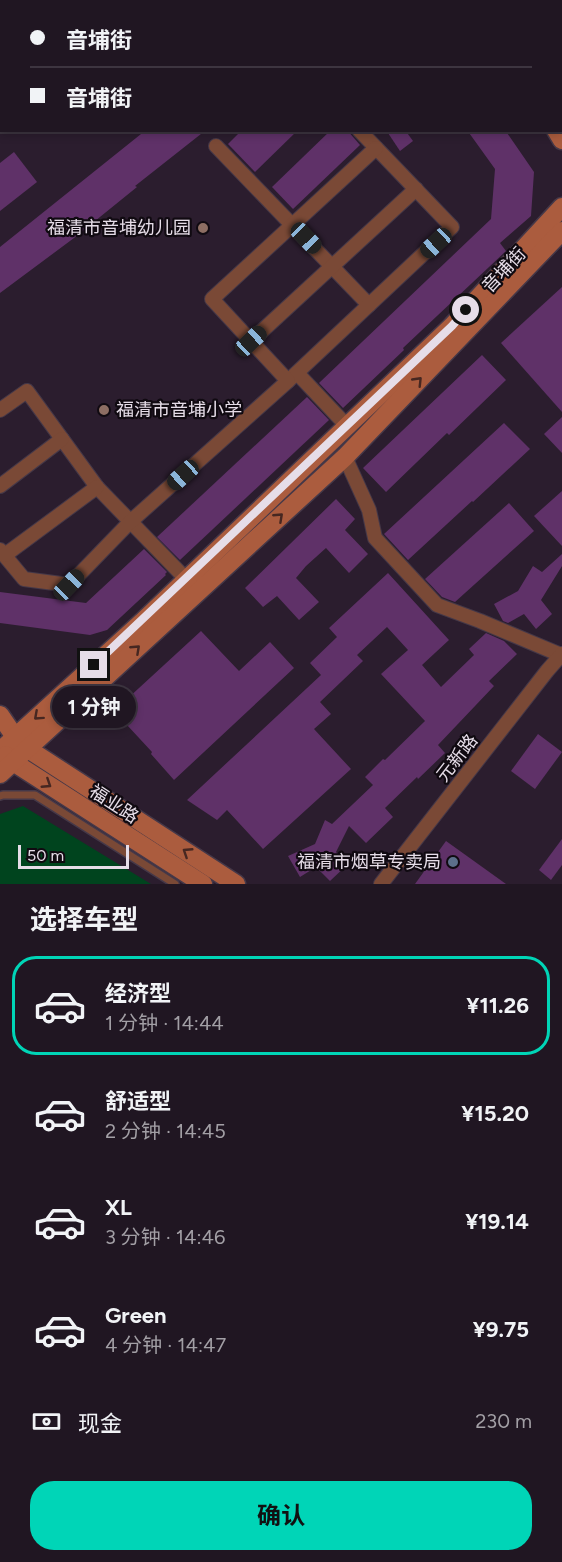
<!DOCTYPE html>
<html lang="zh">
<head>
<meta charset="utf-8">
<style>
  :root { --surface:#201622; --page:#281f2a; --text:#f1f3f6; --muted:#a29fa5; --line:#3d3540; --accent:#00d5b7 }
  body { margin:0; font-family:Figtree,"Noto Sans SC",sans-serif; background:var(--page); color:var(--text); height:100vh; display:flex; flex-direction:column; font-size:22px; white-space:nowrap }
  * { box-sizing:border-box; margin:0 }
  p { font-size:20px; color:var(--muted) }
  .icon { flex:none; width:33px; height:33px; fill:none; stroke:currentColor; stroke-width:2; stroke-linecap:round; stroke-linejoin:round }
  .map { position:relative; height:884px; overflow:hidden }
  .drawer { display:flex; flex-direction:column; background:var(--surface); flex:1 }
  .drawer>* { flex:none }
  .guide { position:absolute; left:0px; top:0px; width:562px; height:132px; box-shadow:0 3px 9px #0003,0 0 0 2px var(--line); display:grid; align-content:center; height:132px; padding:0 30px; background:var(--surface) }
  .scale { position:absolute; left:18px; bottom:15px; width:111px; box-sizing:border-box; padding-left:6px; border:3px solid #e6dde8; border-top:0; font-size:16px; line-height:21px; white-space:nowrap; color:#e6dde8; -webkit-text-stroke:4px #100a11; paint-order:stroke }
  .end { position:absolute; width:27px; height:27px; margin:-14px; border:8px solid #e6dde8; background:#111; box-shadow:0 0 0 3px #111 }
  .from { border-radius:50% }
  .bubble { position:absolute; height:42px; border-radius:21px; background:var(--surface); box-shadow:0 3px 9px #0003,0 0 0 2px var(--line); font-size:20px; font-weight:700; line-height:42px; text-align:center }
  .car { position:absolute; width:18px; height:36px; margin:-18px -9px; border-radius:8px; box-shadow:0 0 4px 2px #0007; background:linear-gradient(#222 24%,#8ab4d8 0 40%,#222 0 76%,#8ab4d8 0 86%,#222 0) }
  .guide b { display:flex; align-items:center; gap:21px; height:57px; font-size:22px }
  .guide b+b { border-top:2px solid var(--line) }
  .guide i { width:15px; height:15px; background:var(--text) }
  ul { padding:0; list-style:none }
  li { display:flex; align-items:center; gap:18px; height:99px; margin:0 12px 9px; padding:0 18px; border:3px solid transparent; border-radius:24px }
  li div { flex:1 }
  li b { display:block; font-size:22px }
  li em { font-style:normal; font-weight:700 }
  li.on { border-color:var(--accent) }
  li>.icon { width:54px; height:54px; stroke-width:1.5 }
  h2 { padding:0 30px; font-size:27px; line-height:72px }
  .pay { display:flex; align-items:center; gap:15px; height:66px; padding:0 30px; font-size:22px }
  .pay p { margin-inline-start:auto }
  .action { display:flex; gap:12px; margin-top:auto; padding:12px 30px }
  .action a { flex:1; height:69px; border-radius:24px; background:var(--accent); color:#111; font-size:24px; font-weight:700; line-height:69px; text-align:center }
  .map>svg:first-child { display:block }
</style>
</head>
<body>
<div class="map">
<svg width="562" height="884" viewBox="0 0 562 884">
  <rect width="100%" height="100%" fill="#2b1d2e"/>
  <!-- green -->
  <polygon fill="#00441e" points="23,806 151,884 0,884 0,814"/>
  <!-- building -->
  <g fill="#5f3168">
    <polygon points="146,130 206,130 135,186 137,187 74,238 0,293 0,247"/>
    <polygon points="242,130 298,130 255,172 228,144"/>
    <polygon points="331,130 347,130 360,145 293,209 272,187"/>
    <polygon points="386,130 405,130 413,141 400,151"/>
    <polygon points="467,130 505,130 534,172 531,216 500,243 506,251 403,348 404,350 343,408 319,383 491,219 495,169"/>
    <polygon points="14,152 37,182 0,211 0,163"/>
    <polygon points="562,287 562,412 501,343"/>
    <polygon points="482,355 506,380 449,435 447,433 386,492 363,468"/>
    <polygon points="307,397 329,420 180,560 157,537"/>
    <polygon points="562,417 562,453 544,434"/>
    <polygon points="504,423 530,449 473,502 472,501 408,560 384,534"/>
    <polygon points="562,491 562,546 534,516"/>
    <polygon points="336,499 355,519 345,530 368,554 349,573 326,548 306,566 296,578 319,602 299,620 277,596 263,607 245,588"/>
    <polygon points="509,503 534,531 455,602 442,597 425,579"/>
    <polygon points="144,549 167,572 165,574 166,575 107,630 90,635 0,623 0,592 86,603"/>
    <polygon points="562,554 562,566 541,600 552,614 536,629 524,614 508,623 503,621 494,604 518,591 533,566 542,572"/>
    <polygon points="388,573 449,640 422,665 441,687 474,655 469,649 486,633 504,641 517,654 489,681 494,686 438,745 445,753 418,779 417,777 385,808 393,817 366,843 349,826 336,852 347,865 330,881 316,867 300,877 288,856 315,844 325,820 332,824 373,785 365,777 383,759 385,760 425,721 381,674 408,650 387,627 357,655 363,661 320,702 331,714 314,729 351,769 263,849 227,810 217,820 187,800 321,675 310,663 337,637 329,628"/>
    <polygon points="201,631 239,671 270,642 294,668 174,780 151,754 152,752 114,711"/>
    <polygon points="538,734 562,752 535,789 511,771"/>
    <polygon points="562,839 562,865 551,880 539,870"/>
    <polygon points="446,841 506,884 415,884"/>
  </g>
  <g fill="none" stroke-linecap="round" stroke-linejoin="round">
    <!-- lane casing -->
    <g stroke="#453848" stroke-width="10">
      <polyline id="lane" points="0,796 3,795 35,795 175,884"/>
    </g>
    <!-- street casing -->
    <g stroke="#453848" stroke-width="16">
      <g id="street">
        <polyline points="216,146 369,305"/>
        <polyline points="251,341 416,189"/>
        <polyline points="297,373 347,426"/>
        <polyline points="288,381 452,227 359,130"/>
        <polyline points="0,410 27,391 97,487 186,579"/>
        <polyline points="345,457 369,510 375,538 437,605 480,621 561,655"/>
        <polyline points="0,486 62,439"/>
        <polyline points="0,550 24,579 69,585 130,522 288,381 212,299 376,148"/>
        <polyline points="5,555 97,487"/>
        <polyline points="381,884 547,671 562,654"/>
      </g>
    </g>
    <!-- secondary casing -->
    <g stroke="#453848" stroke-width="21">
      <g id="secondary">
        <polyline points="463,0 464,2"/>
        <polyline points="494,0 495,2"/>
        <polyline points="561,95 562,97"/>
        <polyline points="556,130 562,140"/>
        <polyline points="0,715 15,737 28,749 236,884"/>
        <polyline points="0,751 142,622 452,326 562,207"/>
        <polyline points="6,755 13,762 203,884"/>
        <polyline points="0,774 345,457 562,231"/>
      </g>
    </g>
    <!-- lane -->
    <use href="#lane" stroke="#7a4936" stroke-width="7"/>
    <!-- street -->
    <use href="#street" stroke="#7a4936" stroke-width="14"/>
    <!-- secondary -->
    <use href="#secondary" stroke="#ab5c3e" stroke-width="18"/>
  </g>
  <!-- one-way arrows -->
  <defs><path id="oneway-chevron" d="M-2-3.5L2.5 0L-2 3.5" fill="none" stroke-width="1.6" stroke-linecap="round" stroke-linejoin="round" transform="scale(1.5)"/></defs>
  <g stroke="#462721">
    <use href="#oneway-chevron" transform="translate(418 381) rotate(-46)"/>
    <use href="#oneway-chevron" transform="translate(279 517) rotate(-43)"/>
    <use href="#oneway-chevron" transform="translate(136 649) rotate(-43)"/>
    <use href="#oneway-chevron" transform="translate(38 716) rotate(138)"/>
    <use href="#oneway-chevron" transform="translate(47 784) rotate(33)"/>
    <use href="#oneway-chevron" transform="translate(187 852) rotate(-147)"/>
  </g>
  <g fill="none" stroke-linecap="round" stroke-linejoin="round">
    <!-- route -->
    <polyline stroke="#e6dde8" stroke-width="8" points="94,665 377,397 452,326 466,310"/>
  </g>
  <!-- markers -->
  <g fill="#8d6e63" stroke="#100a11" stroke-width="2">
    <circle cx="203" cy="228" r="6"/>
    <circle cx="104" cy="410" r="6"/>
  </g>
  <circle fill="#5c6f8a" stroke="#100a11" stroke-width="2" cx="453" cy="862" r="6"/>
  <g text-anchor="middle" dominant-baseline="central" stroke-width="4.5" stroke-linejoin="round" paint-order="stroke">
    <!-- poi labels -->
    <g font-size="18" fill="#e6dde8" stroke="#100a11" text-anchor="end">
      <text x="191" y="228">福清市音埔幼儿园</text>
      <text x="116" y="410" text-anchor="start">福清市音埔小学</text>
      <text x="441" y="862">福清市烟草专卖局</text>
    </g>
    <!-- street labels -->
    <g font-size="18" fill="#e6dde8" stroke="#100a11">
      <text transform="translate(504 270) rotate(-47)">音埔街</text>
      <text transform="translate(457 758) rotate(-52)">元新路</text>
      <text transform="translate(114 804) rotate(33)">福业路</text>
    </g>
  </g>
</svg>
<div class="scale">50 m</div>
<i class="end from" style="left:466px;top:310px"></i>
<i class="end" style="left:94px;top:665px"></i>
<div class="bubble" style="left:52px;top:686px;width:84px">1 分钟</div>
<i class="car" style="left:306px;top:238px;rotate:136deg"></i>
<i class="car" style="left:436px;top:243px;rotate:227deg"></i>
<i class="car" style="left:251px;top:341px;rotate:47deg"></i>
<i class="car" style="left:183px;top:475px;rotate:228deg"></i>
<i class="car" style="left:69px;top:585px;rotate:44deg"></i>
<div class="guide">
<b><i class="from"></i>音埔街</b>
<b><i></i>音埔街</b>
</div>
</div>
<section class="drawer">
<h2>选择车型</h2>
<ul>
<li class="on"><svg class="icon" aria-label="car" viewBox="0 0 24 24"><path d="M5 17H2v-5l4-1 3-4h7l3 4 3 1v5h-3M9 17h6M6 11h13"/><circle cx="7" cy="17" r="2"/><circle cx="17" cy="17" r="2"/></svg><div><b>经济型</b><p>1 分钟 · 14:44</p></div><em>¥11.26</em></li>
<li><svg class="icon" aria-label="car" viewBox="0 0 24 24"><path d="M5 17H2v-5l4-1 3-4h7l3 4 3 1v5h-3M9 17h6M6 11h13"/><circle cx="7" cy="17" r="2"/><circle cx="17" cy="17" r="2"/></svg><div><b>舒适型</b><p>2 分钟 · 14:45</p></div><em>¥15.20</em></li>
<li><svg class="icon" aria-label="car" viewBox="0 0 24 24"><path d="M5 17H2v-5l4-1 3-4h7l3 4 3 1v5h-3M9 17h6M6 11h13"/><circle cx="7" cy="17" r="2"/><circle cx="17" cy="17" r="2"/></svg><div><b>XL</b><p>3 分钟 · 14:46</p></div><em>¥19.14</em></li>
<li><svg class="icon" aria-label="car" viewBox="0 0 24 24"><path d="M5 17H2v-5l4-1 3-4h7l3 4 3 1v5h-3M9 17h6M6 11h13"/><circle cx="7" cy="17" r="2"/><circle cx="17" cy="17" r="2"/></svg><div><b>Green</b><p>4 分钟 · 14:47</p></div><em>¥9.75</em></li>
</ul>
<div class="pay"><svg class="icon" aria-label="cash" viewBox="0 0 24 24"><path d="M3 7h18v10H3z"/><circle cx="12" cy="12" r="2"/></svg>现金<p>230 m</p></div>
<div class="action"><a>确认</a></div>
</section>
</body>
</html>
